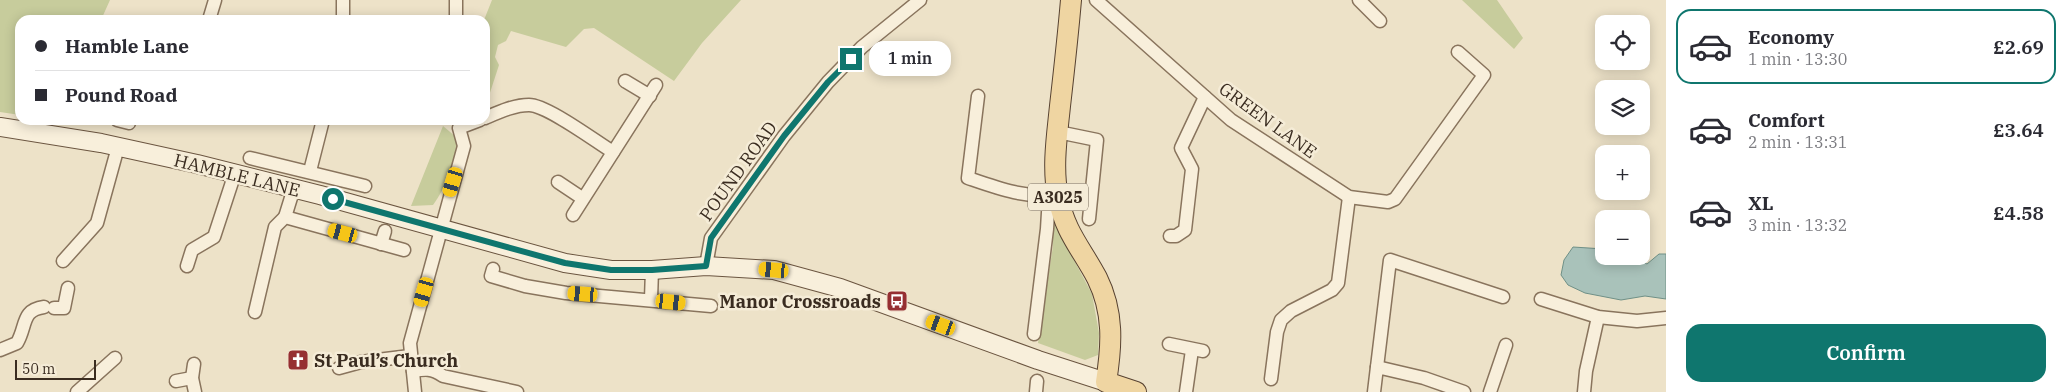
<!DOCTYPE html>
<html lang="en">
<head>
<meta charset="utf-8">
<style>
  :root { --surface:#fff; --page:#f7f7f7; --text:#2b2b33; --muted:#7c7c81; --line:#e1e1e2; --accent:#0f766e }
  body { margin:0; font-family:"IBM Plex Serif",serif; background:var(--page); color:var(--text); height:100vh; display:flex; flex-direction:column; font-size:19px; white-space:nowrap }
  * { box-sizing:border-box; margin:0 }
  p { font-size:16px; color:var(--muted) }
  .icon { flex:none; width:28px; height:28px; fill:none; stroke:currentColor; stroke-width:2; stroke-linecap:round; stroke-linejoin:round }
  .map { position:relative; flex:1; overflow:hidden }
  .side { display:flex; flex-direction:column; background:var(--surface); width:400px }
  .side>* { flex:none }
  .banner { position:absolute; left:15px; top:15px; width:475px; height:110px; border-radius:15px; box-shadow:0 2px 12px #0003; display:grid; align-content:center; height:110px; padding:0 20px; background:var(--surface) }
  .buttons { position:absolute; left:1595px; top:15px; display:grid; gap:10px }
  .buttons a { display:grid; place-items:center; width:55px; height:55px; border-radius:10px; background:var(--surface); box-shadow:0 2px 12px #0003; font-size:25px }
  .scale { position:absolute; left:15px; bottom:12px; width:81px; box-sizing:border-box; padding-left:5px; border:2px solid #3a2c20; border-top:0; font-size:14px; line-height:18px; white-space:nowrap; color:#3a2c20; -webkit-text-stroke:4px #f5ecd7; paint-order:stroke }
  .end { position:absolute; width:22px; height:22px; margin:-11px; border:6px solid #0f766e; background:#fff; box-shadow:0 0 0 2px #fff }
  .from { border-radius:50% }
  .bubble { position:absolute; height:35px; border-radius:15px; background:var(--surface); box-shadow:0 2px 12px #0003; font-size:16px; font-weight:600; line-height:35px; text-align:center }
  .car { position:absolute; width:15px; height:30px; margin:-15px -8px; border-radius:6px; box-shadow:0 0 4px 1px #0007; background:linear-gradient(#f5c518 24%,#345 0 40%,#f5c518 0 76%,#345 0 86%,#f5c518 0) }
  .banner b { display:flex; align-items:center; gap:18px; height:48px; font-size:19px }
  .banner b+b { border-top:1px solid var(--line) }
  .banner i { width:12px; height:12px; background:var(--text) }
  ul { padding:9px 0 0; list-style:none }
  li { display:flex; align-items:center; gap:15px; height:75px; margin:0 10px 8px; padding:0 10px; border:2px solid transparent; border-radius:15px }
  li div { flex:1 }
  li b { display:block; font-size:19px }
  li em { font-style:normal; font-weight:600 }
  li.selected { border-color:var(--accent) }
  li>.icon { width:45px; height:45px; stroke-width:1.5 }
  .button { display:flex; gap:10px; margin-top:auto; padding:10px 20px }
  .button a { flex:1; height:58px; border-radius:15px; background:var(--accent); color:#fff; font-size:20px; font-weight:600; line-height:58px; text-align:center }
  main { display:flex; flex:1; min-height:0 }
  .map>svg:first-child { display:block }
</style>
</head>
<body>
<main>
<div class="map">
<svg width="1666" height="392" viewBox="0 0 1666 392">
  <rect width="100%" height="100%" fill="#ede2c8"/>
  <!-- green -->
  <g fill="#c7cc9c">
    <polygon points="0,0 110,0 101,20 20,20 20,115 0,112"/>
    <polygon points="492,0 741,0 702,43 674,81 594,28 584,29 566,47 511,31 506,41 498,45 495,57 499,65 485,108 484,20"/>
    <polygon points="1462,0 1497,0 1523,38 1514,49"/>
    <path d="M443,126L456,137C458,157 445,189 433,205L411,206Z"/>
    <polygon points="1051,216 1054,216 1066,245 1092,294 1099,333 1098,355 1085,360 1038,343 1053,246"/>
  </g>
  <!-- water -->
  <polygon fill="#a9c2ba" stroke="#6f9087" points="1573,247 1604,249 1604,256 1631,256 1647,264 1659,254 1666,254 1666,299 1645,296 1621,300 1585,293 1568,285 1561,275 1564,260"/>
  <g fill="none" stroke-linecap="round" stroke-linejoin="round">
    <!-- street casing -->
    <g stroke="#89745d" stroke-width="15">
      <g id="street">
        <polyline points="456,0 456,20"/>
        <polyline points="1096,0 1231,120 1349,197 1388,202 1395,199 1484,75 1458,52"/>
        <polyline points="1359,0 1380,21"/>
        <polyline points="209,20 215,0"/>
        <polyline points="343,20 343,0"/>
        <polyline points="625,81 650,96"/>
        <path d="M978,96L968,178C997,188 1026,199 1057,194"/>
        <path d="M485,118C499,112 514,105 529,105C547,105 595,141 613,152"/>
        <polyline points="117,120 129,123"/>
        <polyline points="1058,132 1097,140 1089,219"/>
        <polyline points="250,158 365,186"/>
        <polyline points="310,171 323,120"/>
        <polyline points="558,182 582,198"/>
        <polyline points="573,215 656,85"/>
        <polyline points="285,217 294,188"/>
        <polyline points="1170,236 1176,236 1185,230 1192,169 1181,148 1205,97"/>
        <polyline points="381,244 385,231"/>
        <polyline points="63,261 97,223 118,147"/>
        <polyline points="187,266 192,250 214,237 235,173"/>
        <polyline points="706,266 711,238 784,136 828,82 862,47 920,0"/>
        <polyline points="493,269 491,276 525,286 566,293 711,306"/>
        <polyline points="651,299 652,270"/>
        <polyline points="1541,299 1598,317 1637,321 1666,318"/>
        <polyline points="54,308 64,308 68,288"/>
        <polyline points="255,312 275,227 285,217 404,250"/>
        <polyline points="1034,334 1047,229 1049,196"/>
        <polyline points="1169,344 1203,351"/>
        <path d="M0,350L17,343C27,326 21,310 44,307"/>
        <polyline points="194,364 192,378 195,392"/>
        <polyline points="1377,367 1390,260 1503,297"/>
        <polyline points="339,368 361,362 410,356"/>
        <path d="M413,371C425,369 432,368 443,376L517,392"/>
        <polyline points="1271,379 1277,332 1281,320 1291,311 1332,290 1338,283 1349,197"/>
        <polyline points="176,381 192,378"/>
        <polyline points="77,392 115,358"/>
        <polyline points="415,392 410,343 464,146 459,128 480,120"/>
        <polyline points="1036,392 1037,381"/>
        <polyline points="1186,392 1192,350"/>
        <polyline points="1374,392 1377,367 1424,378 1464,392"/>
        <polyline points="1490,392 1506,345"/>
        <polyline points="1584,392 1586,371 1598,317"/>
      </g>
    </g>
    <!-- secondary casing -->
    <g stroke="#6b5540" stroke-width="20">
      <polyline id="secondary" points="0,127 101,143 197,164 320,195 565,263 611,270 652,270 706,266 774,270 840,288 1038,360 1106,382"/>
    </g>
    <!-- primary casing -->
    <g stroke="#574231" stroke-width="22">
      <path id="primary" d="M1071,0C1068,35 1064,71 1060,106C1057,136 1052,167 1058,197C1065,232 1081,248 1097,278C1114,312 1112,345 1106,382L1136,392"/>
    </g>
    <!-- street -->
    <use href="#street" stroke="#f8efdb" stroke-width="12"/>
    <!-- secondary -->
    <use href="#secondary" stroke="#f8efdb" stroke-width="18"/>
    <!-- primary -->
    <use href="#primary" stroke="#efd5a2" stroke-width="20"/>
  </g>
  <g fill="none" stroke-linecap="round" stroke-linejoin="round">
    <!-- route -->
    <polyline stroke="#0f766e" stroke-width="6" points="333,199 565,263 611,270 652,270 706,266 711,238 784,136 828,82 851,59"/>
  </g>
  <!-- icons -->
  <defs>
    <g id="bus-square" transform="scale(1.125)"><rect x="-9" y="-9" width="18" height="18" rx="4" fill="#962f32" stroke="#f5ecd7"/><path d="M-5-6H5V4H4V6H2V4H-2V6H-4V4H-5ZM-3.5-4V0h7V-4ZM-3.5 1.2v1.5H-2V1.2ZM2 1.2v1.5H3.5V1.2Z" fill="#fff"/></g>
    <g id="church-square" transform="scale(1.125)"><rect x="-9" y="-9" width="18" height="18" rx="4" fill="#962f32" stroke="#f5ecd7"/><path d="M-1.2-6h2.4v3.5h3.3v2.4h-3.3V6h-2.4V-.1h-3.3v-2.4h3.3Z" fill="#fff"/></g>
  </defs>
  <g fill-rule="evenodd">
    <use href="#bus-square" x="897" y="301"/>
    <use href="#church-square" x="298" y="360"/>
  </g>
  <g text-anchor="middle" dominant-baseline="central" stroke-width="5" stroke-linejoin="round" paint-order="stroke">
    <!-- shield labels -->
    <rect fill="#f5ecd7" stroke="#726657" stroke-width="1" x="1028" y="183.5" width="60" height="27" rx="4"/>
    <g font-size="16" font-weight="bold" fill="#3a2c20">
      <text x="1058" y="197">A3025</text>
    </g>
    <!-- street labels -->
    <g font-size="18" fill="#3a2c20" stroke="#f5ecd7">
      <text transform="translate(1268 120) rotate(36)">GREEN LANE</text>
      <text transform="translate(738 171) rotate(-54)">POUND ROAD</text>
      <text transform="translate(237 175) rotate(14)">HAMBLE LANE</text>
    </g>
    <!-- poi labels -->
    <g font-size="18" font-weight="bold" fill="#3a2c20" stroke="#f5ecd7" text-anchor="end">
      <text x="881" y="301">Manor Crossroads</text>
      <text x="314" y="360" text-anchor="start">St Paul’s Church</text>
    </g>
  </g>
</svg>
<div class="buttons">
<a><svg class="icon" aria-label="locate" viewBox="0 0 24 24"><circle cx="12" cy="12" r="6"/><path d="M12 2v4M12 18v4M2 12h4M18 12h4"/></svg></a>
<a><svg class="icon" aria-label="layers" viewBox="0 0 24 24"><path d="M12 4l9 5-9 5-9-5zM3 14l9 5 9-5"/></svg></a>
<a>+</a>
<a>−</a>
</div>
<div class="scale">50 m</div>
<i class="end from" style="left:333px;top:199px"></i>
<i class="end" style="left:851px;top:59px"></i>
<div class="bubble" style="left:869px;top:41px;width:82px">1 min</div>
<i class="car" style="left:453px;top:182px;rotate:197deg"></i>
<i class="car" style="left:343px;top:233px;rotate:285deg"></i>
<i class="car" style="left:774px;top:270px;rotate:275deg"></i>
<i class="car" style="left:424px;top:292px;rotate:196deg"></i>
<i class="car" style="left:583px;top:294px;rotate:274deg"></i>
<i class="car" style="left:671px;top:302px;rotate:96deg"></i>
<i class="car" style="left:941px;top:325px;rotate:290deg"></i>
<div class="banner">
<b><i class="from"></i>Hamble Lane</b>
<b><i></i>Pound Road</b>
</div>
</div>
<section class="side">
<ul>
<li class="selected"><svg class="icon" aria-label="car" viewBox="0 0 24 24"><path d="M5 17H2v-5l4-1 3-4h7l3 4 3 1v5h-3M9 17h6M6 11h13"/><circle cx="7" cy="17" r="2"/><circle cx="17" cy="17" r="2"/></svg><div><b>Economy</b><p>1 min · 13:30</p></div><em>£2.69</em></li>
<li><svg class="icon" aria-label="car" viewBox="0 0 24 24"><path d="M5 17H2v-5l4-1 3-4h7l3 4 3 1v5h-3M9 17h6M6 11h13"/><circle cx="7" cy="17" r="2"/><circle cx="17" cy="17" r="2"/></svg><div><b>Comfort</b><p>2 min · 13:31</p></div><em>£3.64</em></li>
<li><svg class="icon" aria-label="car" viewBox="0 0 24 24"><path d="M5 17H2v-5l4-1 3-4h7l3 4 3 1v5h-3M9 17h6M6 11h13"/><circle cx="7" cy="17" r="2"/><circle cx="17" cy="17" r="2"/></svg><div><b>XL</b><p>3 min · 13:32</p></div><em>£4.58</em></li>
</ul>
<div class="button"><a>Confirm</a></div>
</section>
</main>
</body>
</html>
